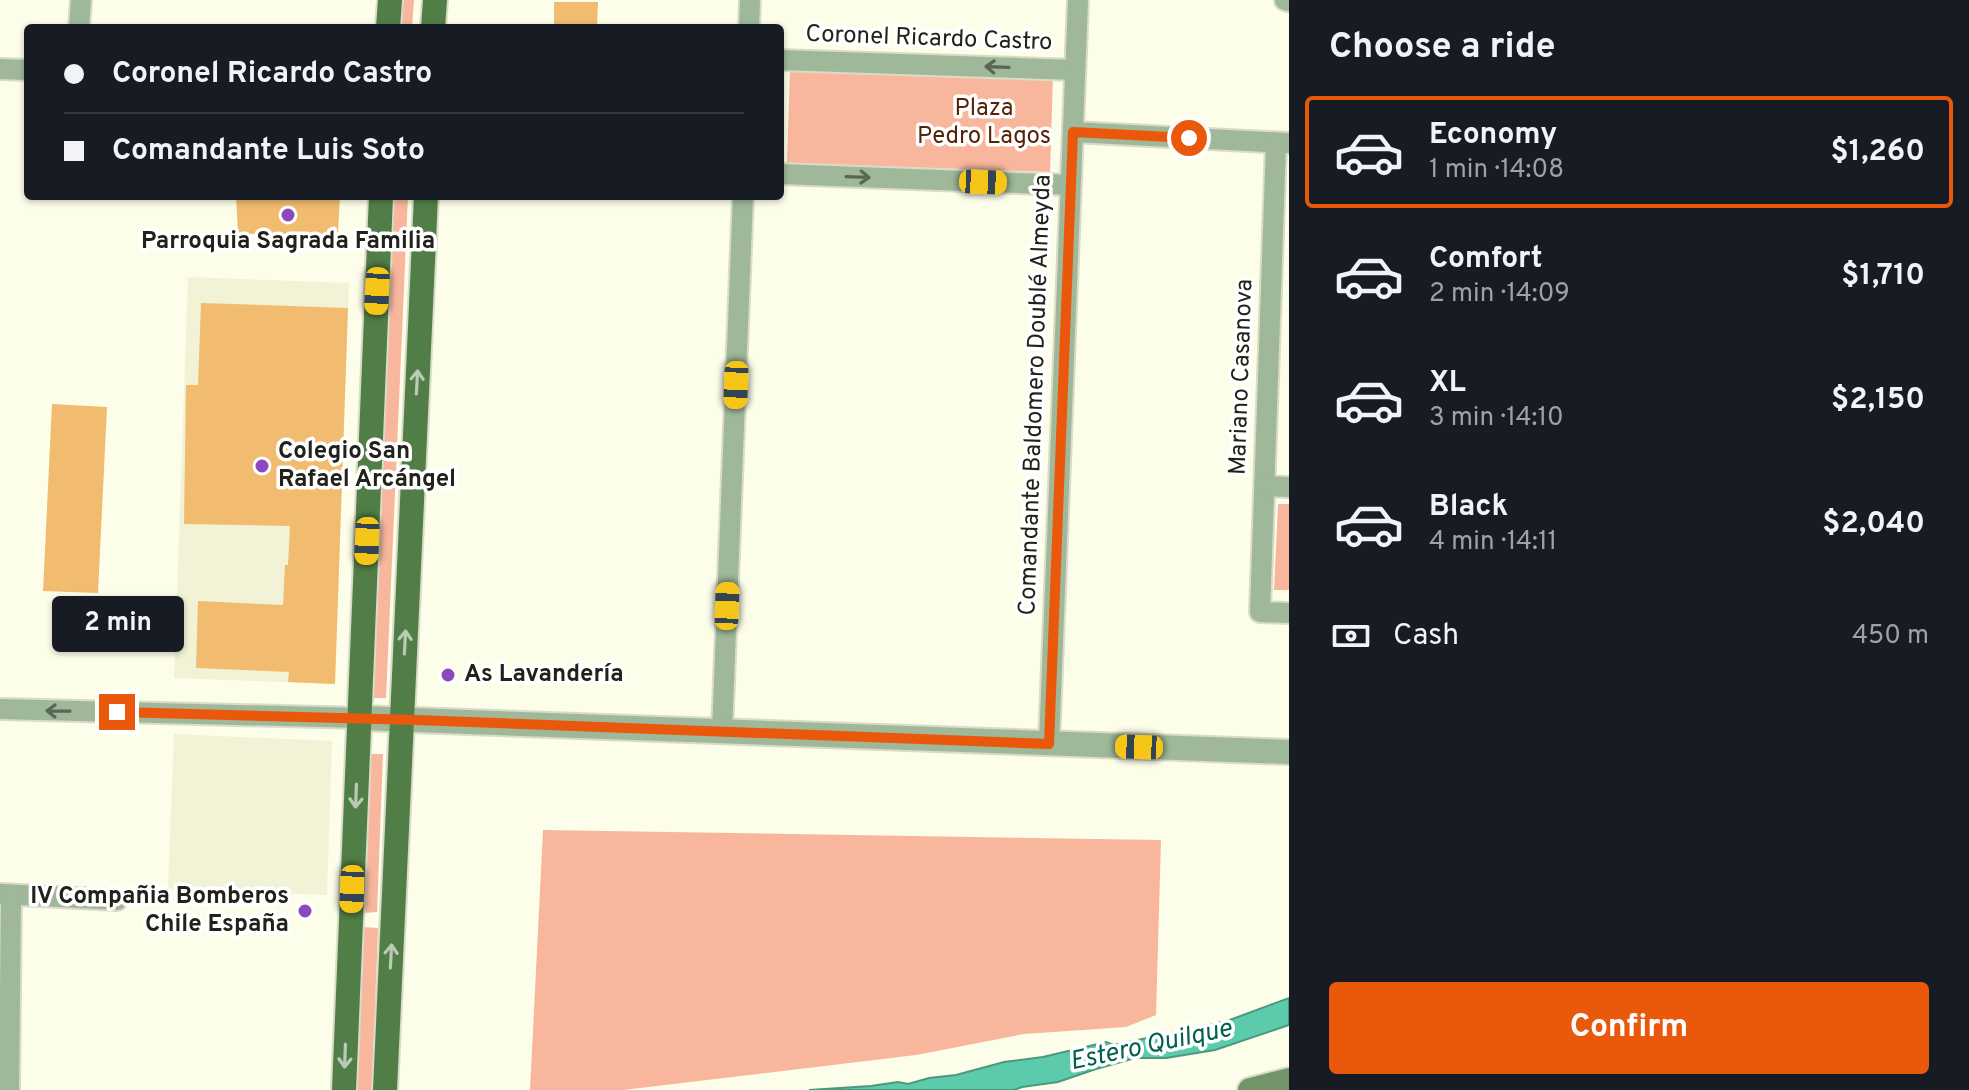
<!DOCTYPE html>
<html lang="en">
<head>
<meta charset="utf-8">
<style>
  :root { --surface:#171b24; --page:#242831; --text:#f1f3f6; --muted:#9ea1a6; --line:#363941; --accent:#ea580c }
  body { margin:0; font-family:Overpass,sans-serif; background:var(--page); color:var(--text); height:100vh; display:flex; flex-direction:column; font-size:30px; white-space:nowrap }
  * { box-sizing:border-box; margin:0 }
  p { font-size:26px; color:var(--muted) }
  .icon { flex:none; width:44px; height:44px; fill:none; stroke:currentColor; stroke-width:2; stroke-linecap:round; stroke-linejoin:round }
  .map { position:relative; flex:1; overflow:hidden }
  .sheet { display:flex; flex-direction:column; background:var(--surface); width:680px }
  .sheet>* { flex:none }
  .hud { position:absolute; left:24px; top:24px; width:760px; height:176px; border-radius:8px; box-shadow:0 2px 6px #0004; display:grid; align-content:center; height:176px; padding:0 40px; background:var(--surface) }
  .end { position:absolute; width:36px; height:36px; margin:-18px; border:10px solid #ea580c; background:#fff; box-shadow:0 0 0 4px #fff }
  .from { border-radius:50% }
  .bubble { position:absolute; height:56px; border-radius:8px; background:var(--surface); box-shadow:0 2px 6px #0004; font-size:26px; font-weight:700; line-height:56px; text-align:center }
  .car { position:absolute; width:24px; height:48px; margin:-24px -12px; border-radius:10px; box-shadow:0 0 6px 2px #0007; background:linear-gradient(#f5c518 24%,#345 0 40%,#f5c518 0 76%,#345 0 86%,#f5c518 0) }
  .hud b { display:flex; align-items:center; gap:28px; height:76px; font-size:30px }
  .hud b+b { border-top:2px solid var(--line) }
  .hud i { width:20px; height:20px; background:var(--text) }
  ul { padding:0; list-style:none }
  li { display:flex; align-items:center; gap:24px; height:112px; margin:0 16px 12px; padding:0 24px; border:4px solid transparent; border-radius:8px }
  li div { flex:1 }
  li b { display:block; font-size:30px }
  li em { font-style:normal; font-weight:700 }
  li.on { border-color:var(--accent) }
  li>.icon { width:72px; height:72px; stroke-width:1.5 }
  h2 { padding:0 40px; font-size:36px; line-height:96px }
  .pay { display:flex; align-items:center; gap:20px; height:88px; padding:0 40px; font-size:30px }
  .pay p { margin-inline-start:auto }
  .primary-button { display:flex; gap:16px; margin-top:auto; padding:16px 40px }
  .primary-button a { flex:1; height:92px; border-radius:8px; background:var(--accent); color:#fff; font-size:32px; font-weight:700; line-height:92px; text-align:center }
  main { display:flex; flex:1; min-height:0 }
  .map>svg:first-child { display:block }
</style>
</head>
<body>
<main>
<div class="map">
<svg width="1289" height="1090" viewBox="0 0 1289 1090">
  <rect width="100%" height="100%" fill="#fdfee9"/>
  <!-- built -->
  <g fill="#f1f2d6">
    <polygon points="188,277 349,283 335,684 174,678"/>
    <polygon points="174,734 332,741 327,895 168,889"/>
  </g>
  <!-- green -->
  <g fill="#f8b79c">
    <polygon points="400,0 414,0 412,28 398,28"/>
    <polygon points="790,69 1053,77 1050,172 787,163"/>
    <polygon points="392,196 408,196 386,698 371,698"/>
    <polygon points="1278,504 1289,504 1289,590 1274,590"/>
    <polygon points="370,754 383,754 377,912 363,913"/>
    <polygon points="543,830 1161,840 1156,1015 1126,1027 1024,1034 916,1055 623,1090 530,1090"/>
    <polygon points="362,927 378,928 372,1090 356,1090"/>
  </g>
  <!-- water -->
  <polygon fill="#5ccbac" stroke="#4b9880" stroke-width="2" points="1289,998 1289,1025 1215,1050 1166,1058 1135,1058 1096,1069 1058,1082 1022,1087 1014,1090 809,1090 871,1086 898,1082 908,1084 929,1078 956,1075 1004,1062 1043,1057 1106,1042 1114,1045 1227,1021"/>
  <!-- building -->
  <g fill="#f1bc6f">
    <polygon points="554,2 598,2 597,28 554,28"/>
    <polygon points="236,196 340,196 338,234 238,234"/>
    <polygon points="201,303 348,308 335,684 288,682 289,672 196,668 198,601 283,605 285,565 288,565 290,526 184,524 186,385 198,385"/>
    <polygon points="52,404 107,407 98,593 43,591"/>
  </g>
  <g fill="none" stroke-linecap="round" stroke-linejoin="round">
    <!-- minor casing -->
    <g stroke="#dadbc8" stroke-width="24">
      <g id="minor">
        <polyline points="1285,0 1289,1"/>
        <polyline points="79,28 81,0"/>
        <polyline points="749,28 750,0"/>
        <polyline points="780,60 1075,70"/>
        <polyline points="0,69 28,70"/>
        <polyline points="1073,132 1288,143"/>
        <polyline points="1276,143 1260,612 1289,613"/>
        <polyline points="780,174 1070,185"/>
        <polyline points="1265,486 1289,487"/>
        <polyline points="0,709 360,718"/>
        <polyline points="722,732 743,196"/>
        <polyline points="1049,744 1078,0"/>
        <polyline points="1,894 117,900"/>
        <polyline points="9,1090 11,895"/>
      </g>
    </g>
    <!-- tertiary casing -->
    <g stroke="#dadbc8" stroke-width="28">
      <polyline id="tertiary" points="360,718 1289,752"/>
    </g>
    <!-- secondary casing -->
    <g stroke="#dadbc8" stroke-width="28">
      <polyline id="secondary" points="1250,1090 1289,1080"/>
    </g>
    <!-- primary casing -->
    <g stroke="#dadbc8" stroke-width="28">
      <g id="primary">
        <polyline points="388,28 390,0"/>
        <polyline points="433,28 435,0"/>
        <polyline points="344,1090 381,196"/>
        <polyline points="385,1090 426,196"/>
      </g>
    </g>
    <!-- minor -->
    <use href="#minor" stroke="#9fb899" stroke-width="20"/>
    <!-- tertiary -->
    <use href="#tertiary" stroke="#9fb899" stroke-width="24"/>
    <!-- secondary -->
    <use href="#secondary" stroke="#72966a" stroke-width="24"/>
    <!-- primary -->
    <use href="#primary" stroke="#517e47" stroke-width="24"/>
  </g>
  <!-- one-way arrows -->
  <defs><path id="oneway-shaft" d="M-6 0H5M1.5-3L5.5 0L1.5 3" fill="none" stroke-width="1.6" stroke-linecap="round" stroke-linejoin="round" transform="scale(2)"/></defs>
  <g stroke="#5a6654">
    <use href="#oneway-shaft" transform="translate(997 67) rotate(-178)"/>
    <use href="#oneway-shaft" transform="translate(858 177) rotate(2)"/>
    <use href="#oneway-shaft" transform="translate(58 711) rotate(-179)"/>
  </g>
  <g stroke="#b9cbb5">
    <use href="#oneway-shaft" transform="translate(417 382) rotate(-87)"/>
    <use href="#oneway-shaft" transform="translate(405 642) rotate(-87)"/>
    <use href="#oneway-shaft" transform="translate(356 796) rotate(92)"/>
    <use href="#oneway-shaft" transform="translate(391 956) rotate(-87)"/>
    <use href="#oneway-shaft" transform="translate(345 1056) rotate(92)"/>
  </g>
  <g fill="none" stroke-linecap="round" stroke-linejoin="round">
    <!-- route -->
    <polyline stroke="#ea580c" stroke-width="10" points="117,712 416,720 1049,744 1073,132 1189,138"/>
  </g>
  <!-- markers -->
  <g fill="#8b49be" stroke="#fff" stroke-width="3">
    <circle cx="288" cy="215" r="8"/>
    <circle cx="262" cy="466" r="8"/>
    <circle cx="448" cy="675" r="8"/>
    <circle cx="305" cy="911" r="8"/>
  </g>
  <g text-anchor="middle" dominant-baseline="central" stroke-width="7" stroke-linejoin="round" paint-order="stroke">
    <!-- street labels -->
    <g font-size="24" fill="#22221b" stroke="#fff">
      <text transform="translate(929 39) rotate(2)">Coronel Ricardo Castro</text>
      <text transform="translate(1242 377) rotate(-88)">Mariano Casanova</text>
      <text transform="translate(1036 395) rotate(-88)">Comandante Baldomero Doublé Almeyda</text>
    </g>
    <!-- park labels -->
    <g font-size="24" fill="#562208" stroke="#fff">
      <text x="984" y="109">Plaza<tspan x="984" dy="28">Pedro Lagos</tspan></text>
    </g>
    <!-- poi labels -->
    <g font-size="24" font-weight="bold" fill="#22221b" stroke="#fff" text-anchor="start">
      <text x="288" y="242" text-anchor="middle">Parroquia Sagrada Familia</text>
      <text x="278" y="452">Colegio San<tspan x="278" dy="28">Rafael Arcángel</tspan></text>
      <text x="464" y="675">As Lavandería</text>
      <text x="289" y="897" text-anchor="end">IV Compañia Bomberos<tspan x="289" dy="28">Chile España</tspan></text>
    </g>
    <!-- water labels -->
    <g font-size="26" font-style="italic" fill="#00614d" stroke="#fff">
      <text transform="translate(1151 1046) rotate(-12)">Estero Quilque</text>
    </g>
  </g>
</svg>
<i class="end from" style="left:1189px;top:138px"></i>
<i class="end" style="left:117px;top:712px"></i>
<div class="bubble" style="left:52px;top:596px;width:132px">2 min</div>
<i class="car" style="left:983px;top:182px;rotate:92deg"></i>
<i class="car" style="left:377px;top:291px;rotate:183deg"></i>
<i class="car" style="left:736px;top:385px;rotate:182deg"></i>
<i class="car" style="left:367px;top:541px;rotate:182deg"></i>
<i class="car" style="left:727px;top:606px;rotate:2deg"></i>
<i class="car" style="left:1139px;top:747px;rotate:272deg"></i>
<i class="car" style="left:352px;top:889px;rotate:182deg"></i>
<div class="hud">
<b><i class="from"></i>Coronel Ricardo Castro</b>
<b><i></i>Comandante Luis Soto</b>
</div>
</div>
<section class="sheet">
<h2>Choose a ride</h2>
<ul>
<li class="on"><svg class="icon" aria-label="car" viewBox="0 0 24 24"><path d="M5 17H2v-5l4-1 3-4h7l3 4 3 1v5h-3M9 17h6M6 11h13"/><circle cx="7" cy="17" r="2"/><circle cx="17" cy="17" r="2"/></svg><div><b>Economy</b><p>1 min · 14:08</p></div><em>$1,260</em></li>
<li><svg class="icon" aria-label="car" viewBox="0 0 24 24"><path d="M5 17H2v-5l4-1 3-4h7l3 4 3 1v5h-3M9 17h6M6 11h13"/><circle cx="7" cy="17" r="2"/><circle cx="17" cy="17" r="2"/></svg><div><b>Comfort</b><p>2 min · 14:09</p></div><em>$1,710</em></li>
<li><svg class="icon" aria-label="car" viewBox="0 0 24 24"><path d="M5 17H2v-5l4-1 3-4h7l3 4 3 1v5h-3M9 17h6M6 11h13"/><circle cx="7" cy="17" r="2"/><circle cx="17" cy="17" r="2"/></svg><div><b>XL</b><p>3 min · 14:10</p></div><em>$2,150</em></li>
<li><svg class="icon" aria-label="car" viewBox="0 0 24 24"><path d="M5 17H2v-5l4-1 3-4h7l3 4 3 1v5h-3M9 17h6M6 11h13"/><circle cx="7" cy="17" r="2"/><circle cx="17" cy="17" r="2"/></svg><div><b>Black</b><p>4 min · 14:11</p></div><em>$2,040</em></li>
</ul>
<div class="pay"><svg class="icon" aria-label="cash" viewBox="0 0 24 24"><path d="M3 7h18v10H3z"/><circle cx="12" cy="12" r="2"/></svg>Cash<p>450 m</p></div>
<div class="primary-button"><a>Confirm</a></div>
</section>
</main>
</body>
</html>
